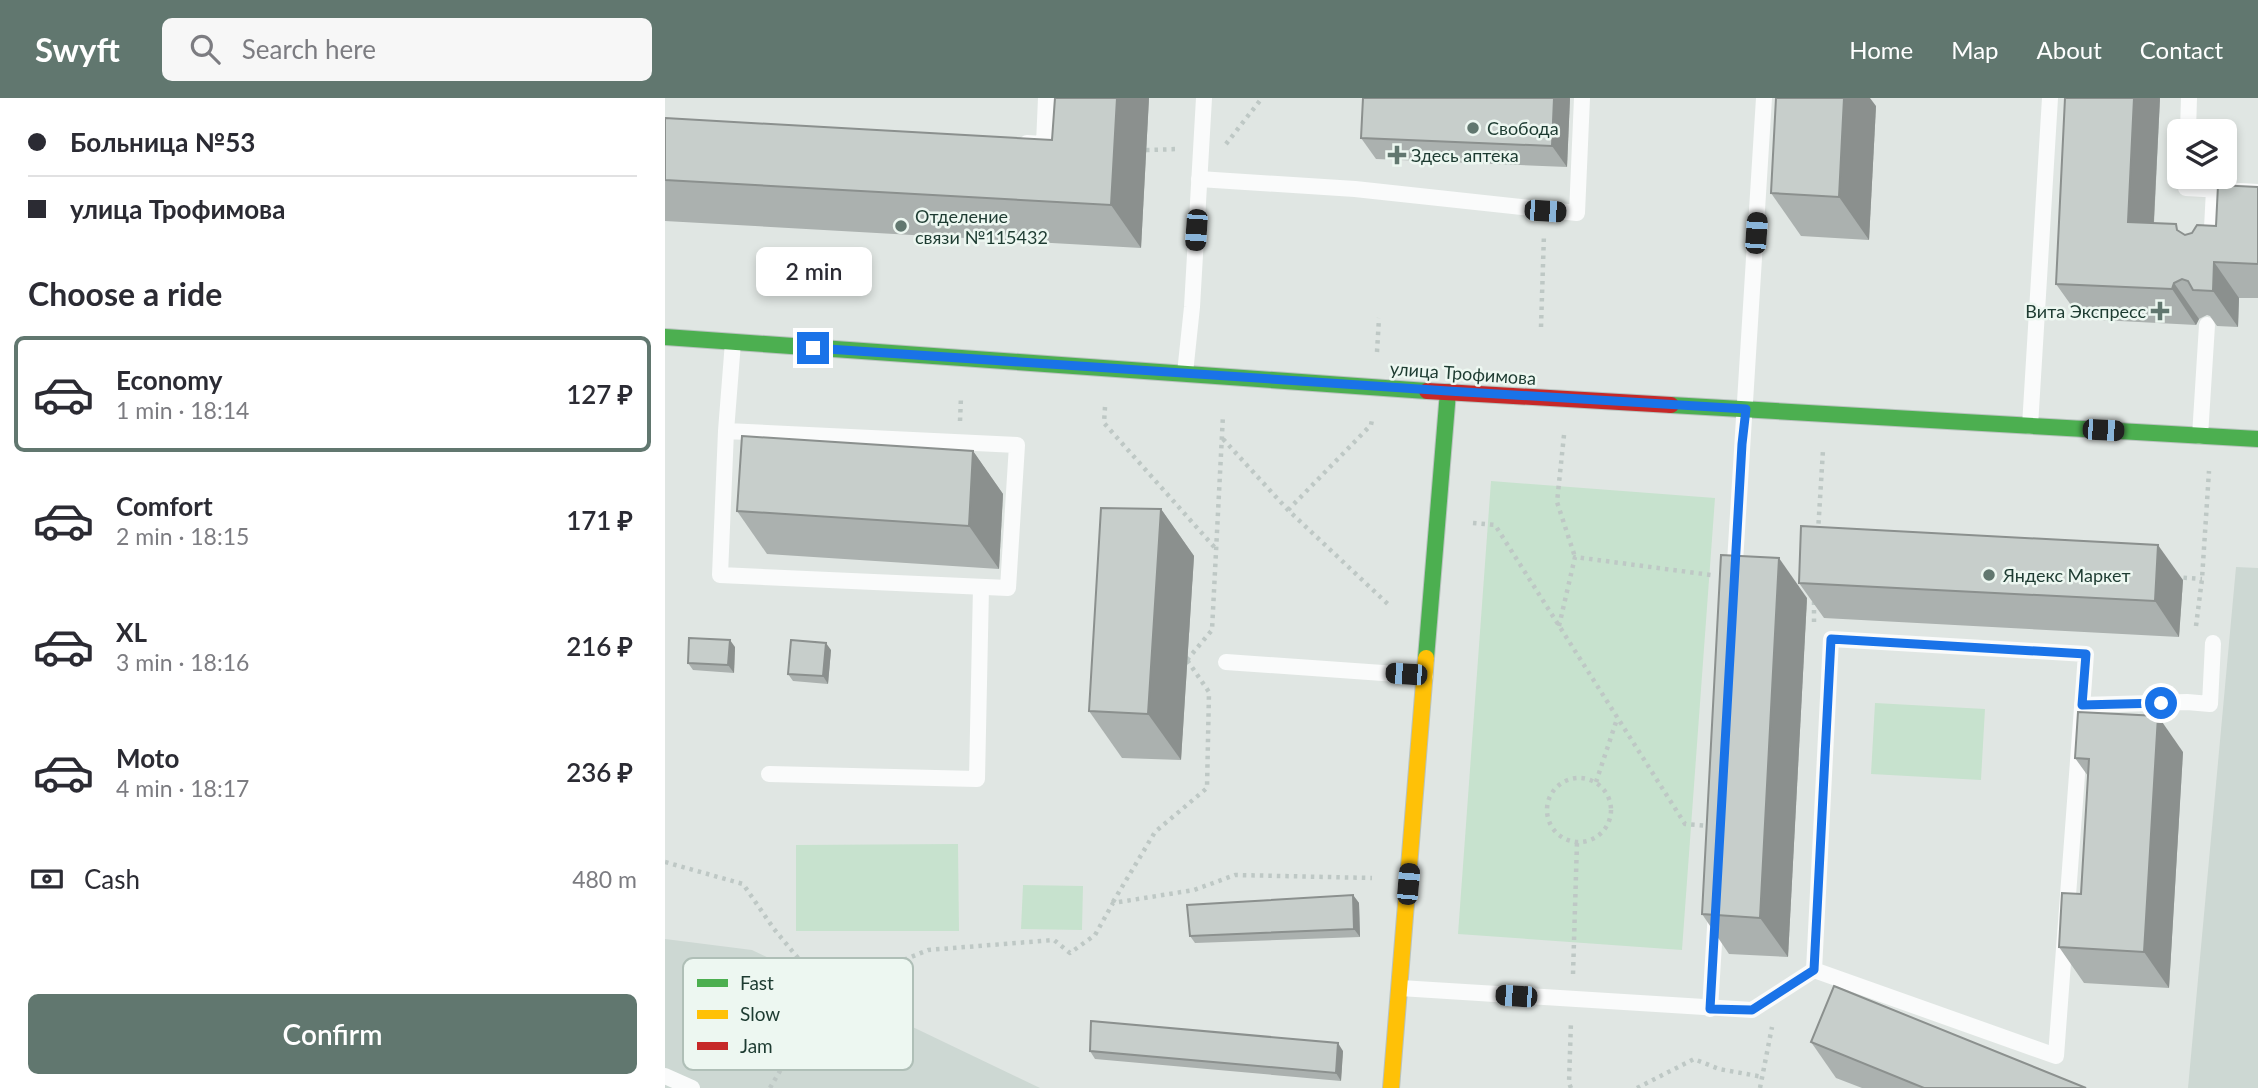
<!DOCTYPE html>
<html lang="en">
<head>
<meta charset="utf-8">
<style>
  :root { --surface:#fff; --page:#f7f7f7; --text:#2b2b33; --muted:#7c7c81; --line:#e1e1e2; --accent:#61776f }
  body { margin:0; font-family:Lato,sans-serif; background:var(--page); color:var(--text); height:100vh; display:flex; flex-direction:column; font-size:26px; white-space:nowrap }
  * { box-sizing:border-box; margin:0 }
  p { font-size:23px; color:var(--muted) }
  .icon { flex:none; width:38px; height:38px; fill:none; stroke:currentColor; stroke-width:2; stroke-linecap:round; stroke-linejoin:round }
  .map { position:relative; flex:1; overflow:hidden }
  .details { display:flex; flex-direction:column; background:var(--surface); width:665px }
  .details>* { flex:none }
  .top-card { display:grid; align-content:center; height:154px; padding:0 28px; background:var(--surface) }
  .buttons { position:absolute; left:1502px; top:21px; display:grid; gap:14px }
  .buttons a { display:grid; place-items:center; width:70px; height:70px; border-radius:10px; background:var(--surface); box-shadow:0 4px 10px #0003; font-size:35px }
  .end { position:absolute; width:32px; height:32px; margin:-16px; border:9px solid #1a73e8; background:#fff; box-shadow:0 0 0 4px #fff }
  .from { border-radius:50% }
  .bubble { position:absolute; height:49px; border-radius:10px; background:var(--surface); box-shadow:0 4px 10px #0003; font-size:23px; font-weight:600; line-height:49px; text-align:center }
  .car { position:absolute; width:21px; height:42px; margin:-21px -10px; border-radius:9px; box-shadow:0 0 5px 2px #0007; background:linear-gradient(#222 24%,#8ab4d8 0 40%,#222 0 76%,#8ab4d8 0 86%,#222 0) }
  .top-card b { display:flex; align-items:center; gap:24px; height:66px; font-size:26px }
  .top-card b+b { border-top:2px solid var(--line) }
  .top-card i { width:18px; height:18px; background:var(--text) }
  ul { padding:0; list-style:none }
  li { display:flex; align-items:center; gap:21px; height:116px; margin:0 14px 10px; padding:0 14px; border:4px solid transparent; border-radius:10px }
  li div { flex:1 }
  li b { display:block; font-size:26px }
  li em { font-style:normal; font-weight:600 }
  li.selected { border-color:var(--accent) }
  li>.icon { width:63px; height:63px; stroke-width:1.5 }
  h2 { padding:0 28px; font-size:32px; line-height:84px }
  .pay { display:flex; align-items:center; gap:18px; height:77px; padding:0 28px; font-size:26px }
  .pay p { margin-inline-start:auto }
  .cta { display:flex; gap:14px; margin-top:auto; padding:14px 28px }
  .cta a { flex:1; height:80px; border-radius:10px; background:var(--accent); color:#fff; font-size:28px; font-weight:600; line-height:80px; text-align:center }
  header { display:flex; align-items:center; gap:42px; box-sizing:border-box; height:98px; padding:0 35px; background:var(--accent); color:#fff }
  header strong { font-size:33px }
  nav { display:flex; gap:38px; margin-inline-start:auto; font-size:24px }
  .search { width:490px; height:63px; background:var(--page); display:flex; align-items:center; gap:18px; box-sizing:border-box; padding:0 24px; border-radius:10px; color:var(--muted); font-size:26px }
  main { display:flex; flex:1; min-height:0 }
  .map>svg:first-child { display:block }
</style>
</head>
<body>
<header>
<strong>Swyft</strong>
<div class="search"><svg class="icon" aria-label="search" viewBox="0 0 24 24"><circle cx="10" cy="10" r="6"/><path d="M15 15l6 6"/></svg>Search here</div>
<nav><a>Home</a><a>Map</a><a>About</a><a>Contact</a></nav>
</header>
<main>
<section class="details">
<div class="top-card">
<b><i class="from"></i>Больница №53</b>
<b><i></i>улица Трофимова</b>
</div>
<h2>Choose a ride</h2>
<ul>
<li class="selected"><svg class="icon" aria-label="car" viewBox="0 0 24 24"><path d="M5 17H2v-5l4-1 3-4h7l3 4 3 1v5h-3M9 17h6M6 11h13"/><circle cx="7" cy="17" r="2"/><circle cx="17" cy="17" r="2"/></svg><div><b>Economy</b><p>1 min · 18:14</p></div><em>127 ₽</em></li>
<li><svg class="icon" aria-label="car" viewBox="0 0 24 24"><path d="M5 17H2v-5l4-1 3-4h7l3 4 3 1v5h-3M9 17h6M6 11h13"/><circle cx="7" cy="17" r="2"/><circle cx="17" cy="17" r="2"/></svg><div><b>Comfort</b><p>2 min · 18:15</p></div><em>171 ₽</em></li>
<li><svg class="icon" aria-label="car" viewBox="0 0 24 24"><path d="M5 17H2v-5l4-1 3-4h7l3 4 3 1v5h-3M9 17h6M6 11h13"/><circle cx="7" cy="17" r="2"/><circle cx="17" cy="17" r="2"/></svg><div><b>XL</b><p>3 min · 18:16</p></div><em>216 ₽</em></li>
<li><svg class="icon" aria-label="car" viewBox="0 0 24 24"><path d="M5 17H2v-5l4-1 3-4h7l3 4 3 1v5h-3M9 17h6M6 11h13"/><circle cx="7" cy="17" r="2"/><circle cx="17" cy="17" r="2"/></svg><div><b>Moto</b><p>4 min · 18:17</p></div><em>236 ₽</em></li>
</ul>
<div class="pay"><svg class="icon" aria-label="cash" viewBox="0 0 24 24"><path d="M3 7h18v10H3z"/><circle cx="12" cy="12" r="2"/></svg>Cash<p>480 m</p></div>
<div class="cta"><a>Confirm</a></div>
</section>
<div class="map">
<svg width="1593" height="990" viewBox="0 0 1593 990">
  <rect width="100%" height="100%" fill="#e0e6e3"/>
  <!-- built -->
  <g fill="#cdd8d3">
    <polygon points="1571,469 1593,470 1593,990 1523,990"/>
    <polygon points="0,841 87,852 375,990 0,990"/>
  </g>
  <!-- green -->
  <g fill="#c7e2ce">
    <polygon points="826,383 1050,400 1017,852 793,836"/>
    <polygon points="1210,605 1320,611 1316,682 1206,676"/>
    <polygon points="293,746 294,833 131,833 131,747"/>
    <polygon points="358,787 418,788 417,832 356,831"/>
  </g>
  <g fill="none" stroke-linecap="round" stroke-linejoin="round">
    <!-- fast casing -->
    <g stroke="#b9c3bf" stroke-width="18">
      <g id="fast">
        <polyline points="0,239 762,293"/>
        <polyline points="1006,307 1593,341"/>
        <polyline points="761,560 783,294"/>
      </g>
    </g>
    <!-- slow casing -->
    <g stroke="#b9c3bf" stroke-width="18">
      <polyline id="slow" points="726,990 761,560"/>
    </g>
    <!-- jam casing -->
    <g stroke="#b9c3bf" stroke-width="18">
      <polyline id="jam" points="762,293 1006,307"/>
    </g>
    <!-- path -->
    <g stroke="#bec8c5" stroke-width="4.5" stroke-dasharray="3.5 5" stroke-linecap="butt">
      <polyline points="561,46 597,0"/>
      <polyline points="481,52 514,51"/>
      <polyline points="876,229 879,136"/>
      <polyline points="712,254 714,220"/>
      <polyline points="440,309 439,325 551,451"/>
      <polyline points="295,323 296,299"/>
      <polyline points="899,337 892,404 910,459"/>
      <polyline points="558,341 623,412 726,509"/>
      <polyline points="623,412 706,327 707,322"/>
      <polyline points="808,425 830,427 1020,726 1045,728"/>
      <polyline points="1153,434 1158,352"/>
      <polyline points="1510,479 1537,481"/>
      <polyline points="1149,524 1149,502"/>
      <polyline points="894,528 910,459 1046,477"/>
      <polyline points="1531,528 1537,481 1544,373"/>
      <polyline points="522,562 547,532 558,317"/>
      <circle cx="914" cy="712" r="32"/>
      <polyline points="931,684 952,621"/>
      <polyline points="0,764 78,786 109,831 161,894"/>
      <polyline points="448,804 490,734 542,690 544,594 522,562"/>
      <polyline points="908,876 912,744"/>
      <polyline points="105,990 161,894 263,852 389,842 405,855 430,837 448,805 529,792 570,777 707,780"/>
      <polyline points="906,990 904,985 906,923"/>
      <polyline points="972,990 1029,961 1054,971 1098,979"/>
      <polyline points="1095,990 1107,929"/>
    </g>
    <!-- lane -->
    <g stroke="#fafbfb" stroke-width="16">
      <polyline points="1523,33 1524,0"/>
      <polyline points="362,45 379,46 381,0"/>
      <polyline points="1521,79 1521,90 1593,94"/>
      <polyline points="534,81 690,91 912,115 917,0"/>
      <polyline points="1546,149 1549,92"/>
      <polyline points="520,275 527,209 539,0"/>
      <polyline points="1365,328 1385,0"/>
      <polyline points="61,333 352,347 343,490 55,477 61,333 68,244"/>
      <polyline points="1535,338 1542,227"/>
      <polyline points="1069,480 1099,0"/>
      <polygon points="1166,541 1421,556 1391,958 1149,872"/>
      <polyline points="561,564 760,578"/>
      <polyline points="1417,607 1522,604 1545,606 1548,545"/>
      <polyline points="104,676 312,681 316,489"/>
      <polyline points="735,890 1087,912 1149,872"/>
      <polyline points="1045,911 1051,813"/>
      <polyline points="0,978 27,990"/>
    </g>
    <!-- fast -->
    <use href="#fast" stroke="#4caf50" stroke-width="16"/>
    <!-- slow -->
    <use href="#slow" stroke="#ffc107" stroke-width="16"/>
    <!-- jam -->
    <use href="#jam" stroke="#c62828" stroke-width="16"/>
  </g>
  <!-- wall -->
  <g fill="#abb1af">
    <polygon points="390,0 484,0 476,150 0,123 0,20 387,42"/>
    <polygon points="698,0 905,0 902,69 711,61 696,40"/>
    <polygon points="1495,0 1489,125 1520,137 1551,128 1593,89 1593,200 1574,200 1573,229 1552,228 1545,218 1542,217 1534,221 1531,227 1416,221 1391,186"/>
    <polygon points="1211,8 1204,142 1136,138 1106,95"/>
    <polygon points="308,353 338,396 334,471 102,456 72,413"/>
    <polygon points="496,411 529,458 516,662 457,660 424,613"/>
    <polygon points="1518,482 1514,539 1159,520 1134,485"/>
    <polygon points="1142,500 1123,859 1064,856 1037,816"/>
    <polygon points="70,549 69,575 28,572 23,565"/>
    <polygon points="166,552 163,586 128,583 123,576"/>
    <polygon points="1518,654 1504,890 1419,885 1394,849 1416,796 1423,678 1410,660"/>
    <polygon points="688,797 694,805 695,839 530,845 525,838"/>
    <polygon points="1146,944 1421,990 1197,990 1171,980"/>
    <polygon points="425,953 678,953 676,983 430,961"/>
  </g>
  <!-- shaded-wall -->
  <g fill="#8b908e">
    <polygon points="452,0 484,0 476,150 446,107"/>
    <polygon points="889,0 905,0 902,69 887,48"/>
    <polygon points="1179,0 1205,0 1211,8 1204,142 1174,99"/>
    <polygon points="1469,0 1495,0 1487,159 1463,124"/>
    <polygon points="1549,164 1574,200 1573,229 1548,193"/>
    <polygon points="1509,185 1534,221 1531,227 1507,191"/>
    <polygon points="308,353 338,396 334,471 304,428"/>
    <polygon points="496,411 529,458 516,662 483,616"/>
    <polygon points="1493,447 1518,482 1514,539 1490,503"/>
    <polygon points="1114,460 1142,500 1123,859 1095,820"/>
    <polygon points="65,542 70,549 69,575 63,567"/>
    <polygon points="161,545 166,552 163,586 158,578"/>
    <polygon points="1493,618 1518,654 1504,890 1479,854"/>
    <polygon points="688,797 694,805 695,839 689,831"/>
    <polygon points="673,945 678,953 676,983 671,975"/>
  </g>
  <!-- building -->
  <g fill="#c7cecb" stroke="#8b908e" stroke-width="2">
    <polygon points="390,0 452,0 446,107 0,82 0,20 387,42"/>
    <polygon points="698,0 889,0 887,48 696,40"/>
    <polygon points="1111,0 1179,0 1174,99 1106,95"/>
    <polygon points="1400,0 1469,0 1463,124 1511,126 1512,132 1520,137 1527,135 1532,127 1551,128 1553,87 1593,89 1593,166 1549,164 1548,193 1528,192 1523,183 1517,181 1509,185 1507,191 1391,186"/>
    <polygon points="77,338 308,353 304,428 72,413"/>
    <polygon points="436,410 496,411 483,616 424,613"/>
    <polygon points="1136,428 1493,447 1490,503 1134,485"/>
    <polygon points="1056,457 1114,460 1095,820 1037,816"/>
    <polygon points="24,540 65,542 63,567 23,565"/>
    <polygon points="126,542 161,545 158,578 123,576"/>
    <polygon points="1413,614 1493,618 1479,854 1394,849 1397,795 1416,796 1424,661 1410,660"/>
    <polygon points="688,797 689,831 525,838 522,807"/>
    <polygon points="1169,888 1421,990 1259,990 1146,944"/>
    <polygon points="426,923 673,945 671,975 425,953"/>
  </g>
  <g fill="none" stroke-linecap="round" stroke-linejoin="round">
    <!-- route -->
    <polyline stroke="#1a73e8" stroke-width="9" points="148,250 783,293 1081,311 1077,346 1045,911 1087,912 1149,872 1166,541 1421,556 1417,607 1496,605"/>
  </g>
  <!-- markers -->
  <g fill="#61776f" stroke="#edf7f1" stroke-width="2.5">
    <circle cx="808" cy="30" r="7"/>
    <path d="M728.5 46.5h7v7h7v7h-7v7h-7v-7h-7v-7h7z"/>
    <circle cx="236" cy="128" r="7"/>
    <path d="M1491.5 202.5h7v7h7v7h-7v7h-7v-7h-7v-7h7z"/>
    <circle cx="1324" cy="477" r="7"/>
  </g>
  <g text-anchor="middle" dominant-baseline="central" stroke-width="5" stroke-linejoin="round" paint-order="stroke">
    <!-- poi labels -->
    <g font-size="18" fill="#1d3b31" stroke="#edf7f1" text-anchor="start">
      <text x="822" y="30">Свобода</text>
      <text x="746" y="57">Здесь аптека</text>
      <text x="250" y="118">Отделение<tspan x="250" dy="21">связи №115432</tspan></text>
      <text x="1481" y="213" text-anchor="end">Вита Экспресс</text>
      <text x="1338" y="477">Яндекс Маркет</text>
    </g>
    <!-- street labels -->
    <g font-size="18" fill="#1d3b31" stroke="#edf7f1">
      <text transform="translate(798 275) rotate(4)">улица Трофимова</text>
    </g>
  </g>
  <!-- legend -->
  <rect x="18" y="860" width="230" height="112" rx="10" fill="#edf7f1" stroke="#afbfb7" stroke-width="2"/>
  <rect x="32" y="881" width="31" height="8" fill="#4caf50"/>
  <rect x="32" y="912" width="31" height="9" fill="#ffc107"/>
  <rect x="32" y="944" width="31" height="8" fill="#c62828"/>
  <g font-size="19" fill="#1d3b31">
    <text x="75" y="892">Fast</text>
    <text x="75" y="923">Slow</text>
    <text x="75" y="955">Jam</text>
  </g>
</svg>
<div class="buttons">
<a><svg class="icon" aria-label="layers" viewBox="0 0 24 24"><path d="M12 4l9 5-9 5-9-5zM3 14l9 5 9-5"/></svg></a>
</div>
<i class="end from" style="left:1496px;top:605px"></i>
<i class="end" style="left:148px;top:250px"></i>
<div class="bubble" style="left:91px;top:149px;width:116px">2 min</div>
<i class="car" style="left:880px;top:113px;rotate:94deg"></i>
<i class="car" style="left:531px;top:132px;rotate:184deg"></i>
<i class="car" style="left:1091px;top:135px;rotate:4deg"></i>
<i class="car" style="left:1438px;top:332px;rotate:93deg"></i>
<i class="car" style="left:741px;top:576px;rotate:274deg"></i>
<i class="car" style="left:743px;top:786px;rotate:5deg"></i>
<i class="car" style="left:851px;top:898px;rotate:274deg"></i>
</div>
</main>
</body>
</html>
